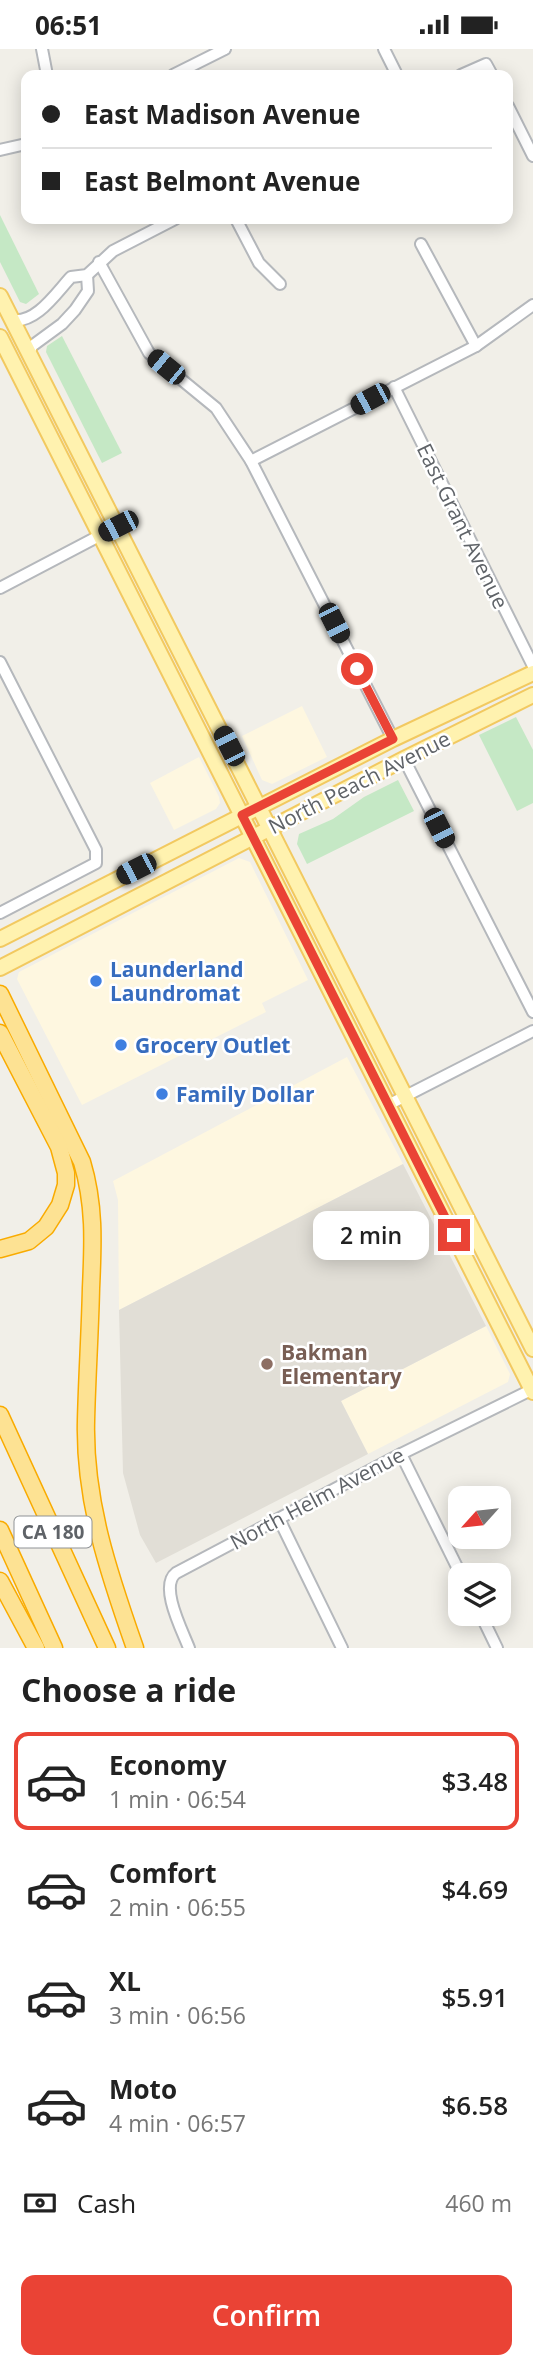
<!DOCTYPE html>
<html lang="en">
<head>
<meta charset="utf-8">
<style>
  :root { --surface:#fff; --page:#f2f2f2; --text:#222; --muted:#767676; --line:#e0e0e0; --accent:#ea4335 }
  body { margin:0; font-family:"Open Sans",sans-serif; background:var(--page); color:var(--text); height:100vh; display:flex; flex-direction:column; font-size:26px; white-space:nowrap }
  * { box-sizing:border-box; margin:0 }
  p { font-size:23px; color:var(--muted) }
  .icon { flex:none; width:38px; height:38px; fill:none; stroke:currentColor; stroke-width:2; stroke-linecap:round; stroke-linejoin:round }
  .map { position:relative; height:1599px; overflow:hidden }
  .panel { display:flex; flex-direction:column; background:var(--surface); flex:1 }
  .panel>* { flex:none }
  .banner { position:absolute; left:21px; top:21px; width:492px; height:154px; border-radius:14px; box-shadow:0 4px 18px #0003; display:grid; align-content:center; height:154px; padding:0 21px; background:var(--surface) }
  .needle { width:46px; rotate:243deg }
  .buttons { position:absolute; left:448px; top:1437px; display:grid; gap:14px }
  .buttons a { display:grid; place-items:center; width:63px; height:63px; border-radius:14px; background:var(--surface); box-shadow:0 4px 18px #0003; font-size:35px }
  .end { position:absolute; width:32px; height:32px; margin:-16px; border:9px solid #ea4335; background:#fff; box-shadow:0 0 0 4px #fff }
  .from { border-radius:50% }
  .bubble { position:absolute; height:49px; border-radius:14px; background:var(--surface); box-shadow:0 4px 18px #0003; font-size:23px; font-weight:600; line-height:49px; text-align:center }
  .car { position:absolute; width:21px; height:42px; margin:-21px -10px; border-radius:9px; box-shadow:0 0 5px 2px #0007; background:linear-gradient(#222 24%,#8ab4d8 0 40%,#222 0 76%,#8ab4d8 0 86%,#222 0) }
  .banner b { display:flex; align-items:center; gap:24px; height:66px; font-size:26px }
  .banner b+b { border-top:2px solid var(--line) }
  .banner i { width:18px; height:18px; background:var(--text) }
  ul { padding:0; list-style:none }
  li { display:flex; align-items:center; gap:21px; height:98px; margin:0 14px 10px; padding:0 7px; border:4px solid transparent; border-radius:14px }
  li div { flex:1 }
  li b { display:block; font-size:26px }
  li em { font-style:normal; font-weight:600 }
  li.selected { border-color:var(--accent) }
  li>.icon { width:63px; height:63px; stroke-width:1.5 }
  h2 { padding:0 21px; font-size:32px; line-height:84px }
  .pay { display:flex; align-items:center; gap:18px; height:77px; padding:0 21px; font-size:26px }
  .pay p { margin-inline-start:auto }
  .cta { display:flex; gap:14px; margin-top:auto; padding:14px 21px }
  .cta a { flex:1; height:80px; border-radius:14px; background:var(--accent); color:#fff; font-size:28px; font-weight:600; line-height:80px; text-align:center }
  .status { display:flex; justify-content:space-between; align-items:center; height:49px; padding:0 35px; background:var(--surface); direction:ltr }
  .status svg { height:19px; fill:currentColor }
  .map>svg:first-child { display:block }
</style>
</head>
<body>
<div class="status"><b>06:51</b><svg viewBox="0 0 49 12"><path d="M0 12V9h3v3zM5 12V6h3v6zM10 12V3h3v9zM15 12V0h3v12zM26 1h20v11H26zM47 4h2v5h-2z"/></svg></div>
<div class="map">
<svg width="533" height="1599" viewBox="0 0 533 1599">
  <rect width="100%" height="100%" fill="#f1efe8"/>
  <!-- commercial -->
  <g fill="#fef7e0">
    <polygon points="302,657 327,708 272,735 262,731 242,687"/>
    <polygon points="199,708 219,748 220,754 216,760 174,781 150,734"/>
    <polygon points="239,809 250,813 308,931 262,954 266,963 82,1056 17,930 19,923"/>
    <polygon points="347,1008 403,1115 119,1261 118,1151 113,1132"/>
    <polygon points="486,1277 510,1325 508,1333 368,1405 341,1352"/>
  </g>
  <!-- education -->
  <polygon fill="#e1ded6" points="403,1115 486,1277 341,1352 368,1405 156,1514 140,1486 123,1424 119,1261"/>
  <!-- green -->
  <g fill="#c5e8c5">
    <polygon points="0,166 39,245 26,255 20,253 0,213"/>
    <polygon points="62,287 122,404 102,414 46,303 47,297"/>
    <polygon points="516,668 533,701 533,754 517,762 479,686"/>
    <polygon points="398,731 414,762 307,815 297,795 299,785 333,770 364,748"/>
  </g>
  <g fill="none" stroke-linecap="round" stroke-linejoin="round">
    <!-- minor casing -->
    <g stroke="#b5b8bc" stroke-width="14">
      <g id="minor">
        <polyline points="42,0 47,26"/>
        <polyline points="384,0 397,26"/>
        <polyline points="173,26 225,0"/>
        <polyline points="461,26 486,15 492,26"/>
        <polyline points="508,57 533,107"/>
        <polyline points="0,101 26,95"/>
        <polyline points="236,170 259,214 280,235"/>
        <polyline points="421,195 476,297"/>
        <polyline points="99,213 149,304 216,359 251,412 393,690"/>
        <path d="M12,271C36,275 56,244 71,228L87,226L113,202L175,170"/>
        <polyline points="29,305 32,297 62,275 75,261 88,242 87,226"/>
        <polyline points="394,338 533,617"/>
        <polyline points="251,412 476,297 533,256"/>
        <polyline points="0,539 118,477"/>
        <polyline points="0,613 96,801 96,814 0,864"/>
        <polyline points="404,710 533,963"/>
        <polyline points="388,1056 533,982"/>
        <polyline points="401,1405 461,1526"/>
        <polyline points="279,1470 342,1599"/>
        <polyline points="480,1564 497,1599"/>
        <path d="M189,1599C182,1581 159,1537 176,1524L401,1405L533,1340"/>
      </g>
    </g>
    <!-- major casing -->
    <g stroke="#f2c960" stroke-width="18">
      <g id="major">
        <polyline points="0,247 533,1300"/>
        <polyline points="0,288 533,1343"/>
        <polyline points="0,890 393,690 533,624"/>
        <polyline points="0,919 404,710 533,646"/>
      </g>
    </g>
    <!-- highway casing -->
    <g stroke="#f9ab00" stroke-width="19">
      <g id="highway">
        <path d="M0,945L82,1113C95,1156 93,1195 91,1239C90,1284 87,1328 86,1372C84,1452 109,1525 135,1599"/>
        <polyline points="0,984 59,1098 66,1124 66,1136 60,1156 46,1178 29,1192 0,1200"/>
        <polyline points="0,1366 107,1599"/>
        <polyline points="0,1481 54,1599"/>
        <polyline points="0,1532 36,1599"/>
      </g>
    </g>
    <!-- minor -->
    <use href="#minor" stroke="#fff" stroke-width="10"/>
    <!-- major -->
    <use href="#major" stroke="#fff2af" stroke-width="14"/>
    <!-- highway -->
    <use href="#highway" stroke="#fde293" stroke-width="16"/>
  </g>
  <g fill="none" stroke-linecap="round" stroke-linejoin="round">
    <!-- route -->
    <polyline stroke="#ea4335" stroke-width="9" points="357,620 393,690 242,766 454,1186"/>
  </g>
  <!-- markers -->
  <g fill="#3f7fe0" stroke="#fff" stroke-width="2.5">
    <circle cx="96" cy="932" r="7"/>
    <circle cx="121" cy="996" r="7"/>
    <circle cx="162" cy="1045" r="7"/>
  </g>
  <circle fill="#8d6e63" stroke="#fff" stroke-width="2.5" cx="267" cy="1315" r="7"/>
  <g text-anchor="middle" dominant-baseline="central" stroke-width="5" stroke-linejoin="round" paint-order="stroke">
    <!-- shield labels -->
    <rect fill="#fff" stroke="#8f9295" stroke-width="2" x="14.5" y="1467.5" width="77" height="31" rx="5"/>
    <g font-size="19" font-weight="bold" fill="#5f6368">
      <text x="53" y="1483">CA 180</text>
    </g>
    <!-- street labels -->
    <g font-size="21" fill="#5f6368" stroke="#fff">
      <text transform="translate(463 477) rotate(64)">East Grant Avenue</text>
      <text transform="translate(359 733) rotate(-27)">North Peach Avenue</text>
      <text transform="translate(317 1449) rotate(-28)">North Helm Avenue</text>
    </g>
    <!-- shop labels -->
    <g font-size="21" font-weight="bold" fill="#366cbe" stroke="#fff" text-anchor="start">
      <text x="110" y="920">Launderland<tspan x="110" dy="24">Laundromat</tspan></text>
      <text x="135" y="996">Grocery Outlet</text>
      <text x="176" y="1045">Family Dollar</text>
    </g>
    <!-- education labels -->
    <g font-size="21" font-weight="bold" fill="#785e54" stroke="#fff" text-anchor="start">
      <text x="281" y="1303">Bakman<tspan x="281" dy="24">Elementary</tspan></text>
    </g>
  </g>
</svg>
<div class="buttons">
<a><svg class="needle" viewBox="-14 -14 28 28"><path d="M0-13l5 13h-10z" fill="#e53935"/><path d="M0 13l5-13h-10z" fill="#767676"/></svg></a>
<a><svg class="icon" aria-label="layers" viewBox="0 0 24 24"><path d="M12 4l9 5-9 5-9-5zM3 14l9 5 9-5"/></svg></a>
</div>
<i class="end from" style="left:357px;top:620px"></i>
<i class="end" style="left:454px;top:1186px"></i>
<div class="bubble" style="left:313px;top:1162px;width:116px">2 min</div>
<i class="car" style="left:166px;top:318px;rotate:309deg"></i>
<i class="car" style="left:370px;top:350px;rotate:242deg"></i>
<i class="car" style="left:118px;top:477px;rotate:243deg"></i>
<i class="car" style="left:334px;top:574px;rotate:153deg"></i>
<i class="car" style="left:229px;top:697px;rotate:333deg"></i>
<i class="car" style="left:439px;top:779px;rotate:153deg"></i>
<i class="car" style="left:136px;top:820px;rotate:243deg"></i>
<div class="banner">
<b><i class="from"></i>East Madison Avenue</b>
<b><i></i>East Belmont Avenue</b>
</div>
</div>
<section class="panel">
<h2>Choose a ride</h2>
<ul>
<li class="selected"><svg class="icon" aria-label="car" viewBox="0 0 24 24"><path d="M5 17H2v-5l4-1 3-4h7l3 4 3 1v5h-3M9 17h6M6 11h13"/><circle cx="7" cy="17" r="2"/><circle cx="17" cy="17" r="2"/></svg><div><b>Economy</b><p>1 min · 06:54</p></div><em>$3.48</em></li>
<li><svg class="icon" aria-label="car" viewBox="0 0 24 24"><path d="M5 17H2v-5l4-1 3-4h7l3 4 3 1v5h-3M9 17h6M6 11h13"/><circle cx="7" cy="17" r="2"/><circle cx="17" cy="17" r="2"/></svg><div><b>Comfort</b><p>2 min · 06:55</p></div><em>$4.69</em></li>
<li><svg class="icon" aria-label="car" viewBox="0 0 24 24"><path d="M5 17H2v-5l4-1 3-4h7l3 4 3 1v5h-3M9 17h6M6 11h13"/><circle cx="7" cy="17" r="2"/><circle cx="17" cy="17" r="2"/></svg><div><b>XL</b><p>3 min · 06:56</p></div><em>$5.91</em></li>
<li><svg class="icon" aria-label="car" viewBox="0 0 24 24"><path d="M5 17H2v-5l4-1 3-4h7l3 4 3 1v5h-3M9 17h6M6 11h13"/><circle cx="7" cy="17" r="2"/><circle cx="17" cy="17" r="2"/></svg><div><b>Moto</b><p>4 min · 06:57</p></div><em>$6.58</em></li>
</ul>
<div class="pay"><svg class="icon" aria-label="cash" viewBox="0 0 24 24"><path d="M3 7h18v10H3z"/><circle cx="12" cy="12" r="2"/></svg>Cash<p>460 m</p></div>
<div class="cta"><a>Confirm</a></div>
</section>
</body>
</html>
